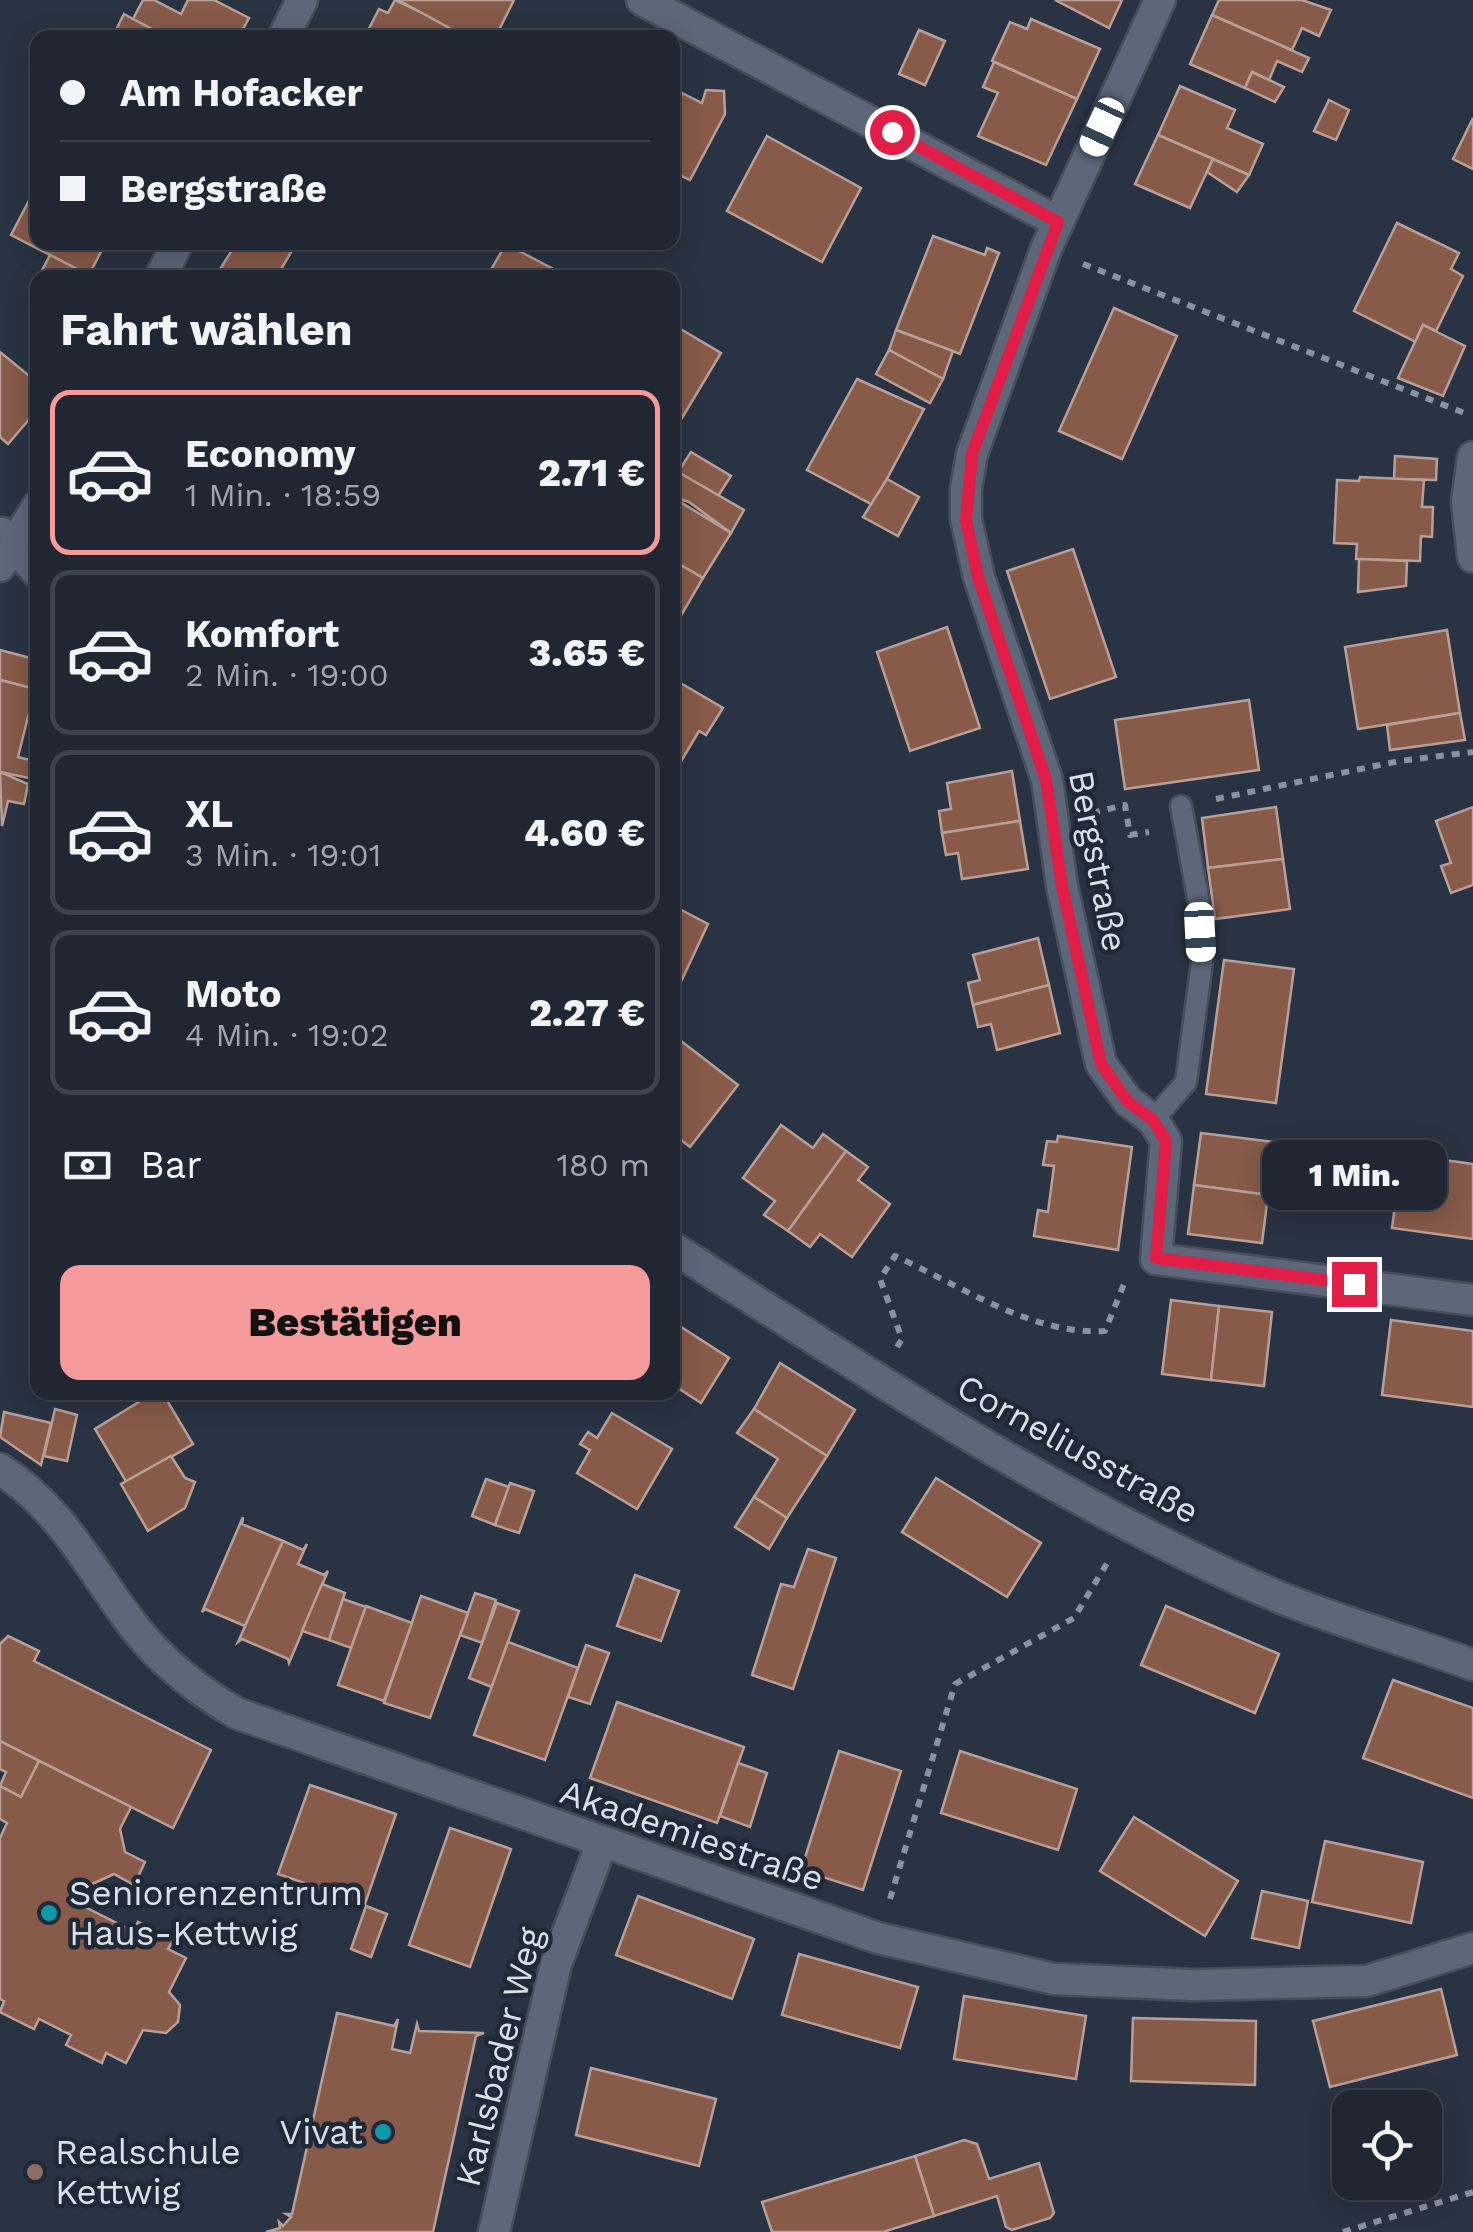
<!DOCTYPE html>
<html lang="de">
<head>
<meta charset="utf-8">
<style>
  :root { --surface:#202632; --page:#2d323e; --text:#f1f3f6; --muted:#a2a5ac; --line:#3d434d; --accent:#f59b9d }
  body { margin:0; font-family:"Work Sans",sans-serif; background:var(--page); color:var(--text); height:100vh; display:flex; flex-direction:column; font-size:38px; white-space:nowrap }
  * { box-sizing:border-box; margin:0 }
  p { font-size:32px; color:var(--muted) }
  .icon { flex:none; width:55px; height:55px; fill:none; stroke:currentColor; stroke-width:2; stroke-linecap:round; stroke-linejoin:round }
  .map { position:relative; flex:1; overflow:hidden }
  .side { position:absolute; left:30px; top:270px; width:650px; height:1130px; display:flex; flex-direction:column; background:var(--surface); border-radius:20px; box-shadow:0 5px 25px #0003,0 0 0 2px var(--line) }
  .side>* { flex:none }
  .guide { position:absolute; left:30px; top:30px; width:650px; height:220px; border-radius:20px; box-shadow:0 5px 25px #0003,0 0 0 2px var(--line); display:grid; align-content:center; height:220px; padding:0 30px; background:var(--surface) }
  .fabs { position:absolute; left:1332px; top:2090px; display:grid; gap:20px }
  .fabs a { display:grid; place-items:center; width:110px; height:110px; border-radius:20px; background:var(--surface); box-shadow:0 5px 25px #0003,0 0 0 2px var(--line); font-size:50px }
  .end { position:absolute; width:45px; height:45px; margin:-22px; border:12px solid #e11d48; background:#fff; box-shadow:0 0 0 5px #fff }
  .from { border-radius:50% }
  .bubble { position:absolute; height:70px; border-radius:20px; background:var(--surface); box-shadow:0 5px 25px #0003,0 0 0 2px var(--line); font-size:32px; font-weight:800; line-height:70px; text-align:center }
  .car { position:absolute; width:30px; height:60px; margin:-30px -15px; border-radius:12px; box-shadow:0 0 8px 2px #0007; background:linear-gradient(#fff 24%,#345 0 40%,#fff 0 76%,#345 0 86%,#fff 0) }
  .guide b { display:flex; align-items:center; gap:35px; height:95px; font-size:38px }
  .guide b+b { border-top:2px solid var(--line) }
  .guide i { width:25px; height:25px; background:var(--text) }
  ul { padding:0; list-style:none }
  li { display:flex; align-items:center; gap:30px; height:165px; margin:0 20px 15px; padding:0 10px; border:5px solid var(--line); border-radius:20px }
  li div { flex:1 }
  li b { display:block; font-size:38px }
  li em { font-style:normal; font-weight:800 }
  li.on { border-color:var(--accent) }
  li>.icon { width:90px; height:90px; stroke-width:1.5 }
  h2 { padding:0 30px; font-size:45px; line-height:120px }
  .pay { display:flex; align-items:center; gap:25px; height:110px; padding:0 30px; font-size:38px }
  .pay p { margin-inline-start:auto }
  .button { display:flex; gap:20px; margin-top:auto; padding:20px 30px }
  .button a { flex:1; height:115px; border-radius:20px; background:var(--accent); color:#111; font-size:40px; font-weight:800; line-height:115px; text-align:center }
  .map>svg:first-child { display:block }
</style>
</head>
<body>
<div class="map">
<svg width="1473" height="2232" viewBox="0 0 1473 2232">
  <rect width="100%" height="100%" fill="#2a3343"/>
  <!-- building -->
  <g fill="#875a4a" stroke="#b8a098" stroke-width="2.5">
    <polygon points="143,0 154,0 181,14 188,0 214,0 249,18 238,38 169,38 133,19"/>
    <polygon points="395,0 460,30 456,38 364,38 379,9 388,13"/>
    <polygon points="398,0 514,0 495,38 468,38"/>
    <polygon points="1055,0 1122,0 1109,28"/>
    <polygon points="1219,0 1302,0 1331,10 1319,36 1302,28 1292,50 1212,15"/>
    <polygon points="124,14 133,19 169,38 112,38"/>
    <polygon points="1212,15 1309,58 1302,72 1277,61 1269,80 1252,72 1245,88 1190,64"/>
    <polygon points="1031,19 1100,49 1077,99 992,61 1010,22 1027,29"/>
    <polygon points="919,30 945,41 925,85 899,74"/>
    <polygon points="994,62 1077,99 1046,165 978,136 998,93 983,87"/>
    <polygon points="1252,72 1284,87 1275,102 1245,88"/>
    <polygon points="1180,86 1235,110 1227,128 1263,144 1249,175 1158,135"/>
    <polygon points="672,88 702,103 706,90 724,91 725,114 690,180 672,171"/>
    <polygon points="1329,100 1349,110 1336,140 1314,131"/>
    <polygon points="1473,118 1473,169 1453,159"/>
    <polygon points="1158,135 1213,159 1190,208 1135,184"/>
    <polygon points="767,136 861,188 822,262 727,211"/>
    <polygon points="1213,159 1249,175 1237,192 1207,172"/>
    <polygon points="35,189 38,242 106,242 89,275 11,235"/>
    <polygon points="1397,223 1459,253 1451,269 1463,276 1436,331 1423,325 1416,342 1354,311"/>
    <polygon points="933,236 985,255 987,248 999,253 960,354 896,330"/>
    <polygon points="237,242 297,242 276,278 229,278 219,271"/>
    <polygon points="506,244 555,270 560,278 486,278"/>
    <polygon points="50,255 88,275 87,278 39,276"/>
    <polygon points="1114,308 1177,336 1122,459 1059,431"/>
    <polygon points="672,324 721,353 682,418 672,412"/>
    <polygon points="1423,325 1465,346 1443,396 1398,378"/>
    <polygon points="896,330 953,351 943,379 889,350"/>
    <polygon points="889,350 943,379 930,403 876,374"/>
    <polygon points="0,352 38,383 38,409 8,444 0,437"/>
    <polygon points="857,379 924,409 873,505 807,470"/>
    <polygon points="691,452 731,476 718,496 678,472"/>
    <polygon points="1395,456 1437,459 1436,480 1394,479"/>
    <polygon points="678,472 744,510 731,533 689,502 672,497"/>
    <polygon points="1360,477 1424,480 1422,507 1433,507 1432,537 1421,536 1420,561 1356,559 1357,544 1334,543 1337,480 1359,481"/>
    <polygon points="887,479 919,497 898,536 863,517"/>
    <polygon points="672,497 731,533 703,578 672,560"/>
    <polygon points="1073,549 1116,677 1050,699 1007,571"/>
    <polygon points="1359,559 1407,561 1406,586 1358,592"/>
    <polygon points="672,560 703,578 676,624 672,622"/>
    <polygon points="947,627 980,728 910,751 877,652"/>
    <polygon points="1447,630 1460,713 1358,729 1345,647"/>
    <polygon points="0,650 38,660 35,689 0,680"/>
    <polygon points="672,678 723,708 706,735 699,731 673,775"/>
    <polygon points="0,680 35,689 18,757 38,762 38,780 0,772"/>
    <polygon points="1249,700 1259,770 1125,789 1115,720"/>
    <polygon points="1460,713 1465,740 1390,750 1387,725"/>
    <polygon points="1012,771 1020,821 942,833 939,811 951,809 947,783"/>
    <polygon points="0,772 28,784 24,804 8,801 2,826"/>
    <polygon points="1276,807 1283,859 1208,868 1202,818"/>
    <polygon points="1473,807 1473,885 1451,893 1441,866 1451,863 1436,821"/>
    <polygon points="1020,821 1028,869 962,879 958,853 946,855 942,833"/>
    <polygon points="1283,859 1290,909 1215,919 1208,868"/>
    <polygon points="672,905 708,924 672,1001"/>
    <polygon points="1038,938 1049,985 973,1005 968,983 980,980 973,955"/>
    <polygon points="1224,960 1294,969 1276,1103 1206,1094"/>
    <polygon points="1049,985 1060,1033 997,1050 991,1024 978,1027 973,1005"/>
    <polygon points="672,1034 738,1085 690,1147 672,1133"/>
    <polygon points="781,1125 813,1148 823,1134 846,1151 788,1231 764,1215 775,1201 743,1178"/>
    <polygon points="1201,1133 1275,1142 1268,1195 1194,1185"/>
    <polygon points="1058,1136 1132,1147 1118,1250 1034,1236 1038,1210 1048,1212 1054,1166 1043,1165 1047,1141 1057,1142"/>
    <polygon points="846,1151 868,1167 858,1180 890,1204 852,1257 820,1234 810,1247 788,1231"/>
    <polygon points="1402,1154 1473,1164 1473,1239 1392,1228"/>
    <polygon points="1194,1185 1268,1195 1262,1243 1188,1234"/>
    <polygon points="1171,1300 1219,1306 1211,1380 1162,1374"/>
    <polygon points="1219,1306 1272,1312 1264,1386 1211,1380"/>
    <polygon points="1391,1320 1473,1331 1473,1407 1382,1395"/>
    <polygon points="672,1321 729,1358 701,1403 672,1384"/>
    <polygon points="780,1363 855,1410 827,1456 754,1409"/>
    <polygon points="155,1392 162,1392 193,1444 127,1483 95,1429"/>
    <polygon points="55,1409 77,1415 67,1461 44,1456"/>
    <polygon points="754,1409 827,1456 787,1518 754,1497 778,1459 737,1433"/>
    <polygon points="4,1412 51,1423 41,1465 0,1437"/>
    <polygon points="612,1413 672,1449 637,1509 577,1473 590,1450 580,1444 588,1432 597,1438"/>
    <polygon points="171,1456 185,1478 195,1482 185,1508 148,1531 121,1484"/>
    <polygon points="936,1478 1041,1543 1007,1597 902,1532"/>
    <polygon points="486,1479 509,1487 495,1525 472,1516"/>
    <polygon points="510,1483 534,1491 519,1533 495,1525"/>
    <polygon points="754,1497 787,1518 769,1549 735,1527"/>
    <polygon points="243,1517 242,1524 283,1541 245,1626 205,1609 202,1612"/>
    <polygon points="283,1541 303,1550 307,1544 298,1564 324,1575 328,1571 289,1663 288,1659 242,1639 238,1642"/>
    <polygon points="808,1549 836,1558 793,1689 752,1675 781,1584 794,1587"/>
    <polygon points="635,1575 679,1591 661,1641 617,1626"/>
    <polygon points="322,1584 345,1593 329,1640 302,1631"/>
    <polygon points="475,1593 496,1600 482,1643 460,1635"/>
    <polygon points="421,1596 468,1613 430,1718 384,1703"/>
    <polygon points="343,1599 366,1607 351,1648 329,1640"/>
    <polygon points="497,1603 519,1611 492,1687 469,1678"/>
    <polygon points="366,1606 412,1623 384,1701 338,1685"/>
    <polygon points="1166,1606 1279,1654 1255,1713 1141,1665"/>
    <polygon points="8,1636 39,1651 34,1661 211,1750 173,1828 0,1741 0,1644"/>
    <polygon points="508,1642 578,1668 545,1760 474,1735"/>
    <polygon points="586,1645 609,1653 590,1704 568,1697"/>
    <polygon points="1393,1680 1473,1708 1473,1798 1363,1758"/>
    <polygon points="617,1702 744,1747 717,1823 590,1778"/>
    <polygon points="0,1741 39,1761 21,1797 0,1786 6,1772 0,1769"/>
    <polygon points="839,1751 901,1771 863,1890 801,1870"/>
    <polygon points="960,1751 1077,1789 1058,1850 941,1813"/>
    <polygon points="39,1761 131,1807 120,1829 125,1852 145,1862 134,1885 114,1874 92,1884 81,1905 133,1931 138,1922 174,1939 168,1949 186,1958 169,1992 180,2005 178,2022 166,2033 143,2030 126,2063 106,2053 102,2063 66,2045 71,2035 39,2019 34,2029 0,2012 4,2001 0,1999 0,1838 7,1823 0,1819 0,1786 21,1797"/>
    <polygon points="738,1763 767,1773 750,1827 720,1816"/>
    <polygon points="310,1785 396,1814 365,1904 278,1874"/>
    <polygon points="1134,1817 1238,1881 1205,1936 1100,1871"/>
    <polygon points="450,1828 511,1849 470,1967 409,1945"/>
    <polygon points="1325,1841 1423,1862 1411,1923 1312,1902"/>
    <polygon points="1262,1891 1308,1901 1299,1948 1252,1938"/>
    <polygon points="638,1896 754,1939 732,1999 616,1955"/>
    <polygon points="366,1906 387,1914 371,1957 351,1949"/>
    <polygon points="799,1954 918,1987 900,2048 782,2015"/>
    <polygon points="1441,1989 1457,2055 1330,2087 1313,2021"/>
    <polygon points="964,1996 1086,2016 1076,2079 954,2059"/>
    <polygon points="337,2013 394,2026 398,2019 392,2049 410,2053 417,2024 419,2031 484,2033 476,2036 433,2232 266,2232 280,2228 279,2222 283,2226 291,2217 286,2214 292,2214"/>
    <polygon points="1133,2018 1256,2021 1255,2085 1131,2081"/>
    <polygon points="591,2068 716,2099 699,2166 576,2135"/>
    <polygon points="964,2140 977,2144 989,2179 1039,2163 1054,2213 1050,2218 1012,2230 1006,2227 997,2196 934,2216 915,2156"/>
    <polygon points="915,2156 934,2216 883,2232 772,2232 762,2202"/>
  </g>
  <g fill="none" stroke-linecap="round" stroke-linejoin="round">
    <!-- service casing -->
    <g stroke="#464e5b" stroke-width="25">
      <polyline id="service" points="1153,1120 1186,1082 1202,962 1199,903 1181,806"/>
    </g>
    <!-- minor casing -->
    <g stroke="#464e5b" stroke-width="35">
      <g id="minor">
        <polyline points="642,0 1058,222"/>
        <polyline points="1160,0 1046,249 972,454 966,489 966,519 979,577 1047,780 1062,886 1101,1064 1128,1101 1153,1120 1166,1141 1156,1259 1473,1300"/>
        <polyline points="283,38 302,0"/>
        <polyline points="160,278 178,242"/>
        <polyline points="1473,457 1467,502 1473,557"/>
        <polyline points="2,533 38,573"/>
        <polyline points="0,566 38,506"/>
        <path d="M672,1247C859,1368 1048,1494 1251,1585C1322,1617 1400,1638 1473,1665"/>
        <path d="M0,1469C64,1511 90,1569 135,1628C163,1663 197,1690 236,1713L878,1938L1054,1979L1193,1985L1367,1981L1473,1948"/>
        <polyline points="494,2232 556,1964 601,1845"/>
      </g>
    </g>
    <!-- path -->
    <g stroke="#8b929f" stroke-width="6" stroke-dasharray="8 8" stroke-linecap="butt">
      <polyline points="1083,264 1467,414"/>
      <polyline points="1216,799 1399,761 1473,752"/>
      <polyline points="1092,813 1125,805 1130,835 1149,832"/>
      <path d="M897,1347L902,1339L880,1279L895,1256C959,1285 1034,1336 1105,1331L1124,1284"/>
      <polyline points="890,1899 955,1684 1074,1618 1109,1560"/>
      <polyline points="1343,2232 1473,2192"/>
    </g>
    <!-- service -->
    <use href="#service" stroke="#5d6779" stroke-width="20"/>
    <!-- minor -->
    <use href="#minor" stroke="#5d6779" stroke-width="30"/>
  </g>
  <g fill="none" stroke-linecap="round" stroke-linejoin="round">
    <!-- route -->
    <polyline stroke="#e11d48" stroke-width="12" points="892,132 1058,222 972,454 966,520 978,577 1046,780 1062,886 1101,1064 1128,1102 1153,1120 1166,1141 1156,1258 1354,1284"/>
  </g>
  <!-- markers -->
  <g fill="#0f9aa8" stroke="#202938" stroke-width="4">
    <circle cx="49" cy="1913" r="10"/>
    <circle cx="383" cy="2132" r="10"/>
  </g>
  <circle fill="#8d6e63" stroke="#202938" stroke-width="4" cx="35" cy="2172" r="10"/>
  <g text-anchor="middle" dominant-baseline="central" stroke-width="9" stroke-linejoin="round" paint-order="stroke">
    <!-- street labels -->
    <g font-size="35" fill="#dae0ea" stroke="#202938">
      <text transform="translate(1098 861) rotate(79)">Bergstraße</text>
      <text transform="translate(1078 1449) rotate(29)">Corneliusstraße</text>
      <text transform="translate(692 1835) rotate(19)">Akademiestraße</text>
      <text transform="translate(499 2057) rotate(-76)">Karlsbader Weg</text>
    </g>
    <!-- poi labels -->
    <g font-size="35" fill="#dae0ea" stroke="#202938" text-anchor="start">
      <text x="69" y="1893">Seniorenzentrum<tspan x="69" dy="40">Haus-Kettwig</tspan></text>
      <text x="363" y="2132" text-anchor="end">Vivat</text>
      <text x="55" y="2152">Realschule<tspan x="55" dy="40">Kettwig</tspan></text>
    </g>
  </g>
</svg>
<div class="fabs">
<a><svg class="icon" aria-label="locate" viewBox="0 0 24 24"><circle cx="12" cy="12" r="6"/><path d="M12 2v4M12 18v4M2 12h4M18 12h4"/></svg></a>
</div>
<i class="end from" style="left:892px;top:132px"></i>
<i class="end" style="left:1354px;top:1284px"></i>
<div class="bubble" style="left:1262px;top:1140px;width:185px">1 Min.</div>
<i class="car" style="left:1102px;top:127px;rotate:205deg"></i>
<i class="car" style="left:1200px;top:932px;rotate:177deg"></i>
<div class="guide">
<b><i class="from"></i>Am Hofacker</b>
<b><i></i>Bergstraße</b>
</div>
<section class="side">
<h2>Fahrt wählen</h2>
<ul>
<li class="on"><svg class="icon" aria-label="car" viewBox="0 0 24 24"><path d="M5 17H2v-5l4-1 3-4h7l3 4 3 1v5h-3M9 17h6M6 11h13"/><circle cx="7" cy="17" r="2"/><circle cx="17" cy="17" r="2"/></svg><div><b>Economy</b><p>1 Min. · 18:59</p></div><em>2.71 €</em></li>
<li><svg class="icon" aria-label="car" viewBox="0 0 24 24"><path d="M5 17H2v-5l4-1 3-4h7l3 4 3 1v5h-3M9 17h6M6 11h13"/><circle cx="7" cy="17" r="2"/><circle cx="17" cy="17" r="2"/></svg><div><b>Komfort</b><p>2 Min. · 19:00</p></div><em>3.65 €</em></li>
<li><svg class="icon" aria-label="car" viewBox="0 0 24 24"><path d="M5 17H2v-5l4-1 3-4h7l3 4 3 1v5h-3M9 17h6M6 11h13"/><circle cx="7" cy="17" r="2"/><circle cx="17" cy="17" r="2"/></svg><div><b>XL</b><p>3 Min. · 19:01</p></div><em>4.60 €</em></li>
<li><svg class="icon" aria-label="car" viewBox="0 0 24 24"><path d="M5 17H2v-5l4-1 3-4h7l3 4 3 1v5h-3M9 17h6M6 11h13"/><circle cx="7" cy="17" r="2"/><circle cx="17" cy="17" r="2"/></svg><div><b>Moto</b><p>4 Min. · 19:02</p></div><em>2.27 €</em></li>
</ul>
<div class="pay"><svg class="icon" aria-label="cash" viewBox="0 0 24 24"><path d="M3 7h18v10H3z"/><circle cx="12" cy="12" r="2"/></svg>Bar<p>180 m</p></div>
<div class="button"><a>Bestätigen</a></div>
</section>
</div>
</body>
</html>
